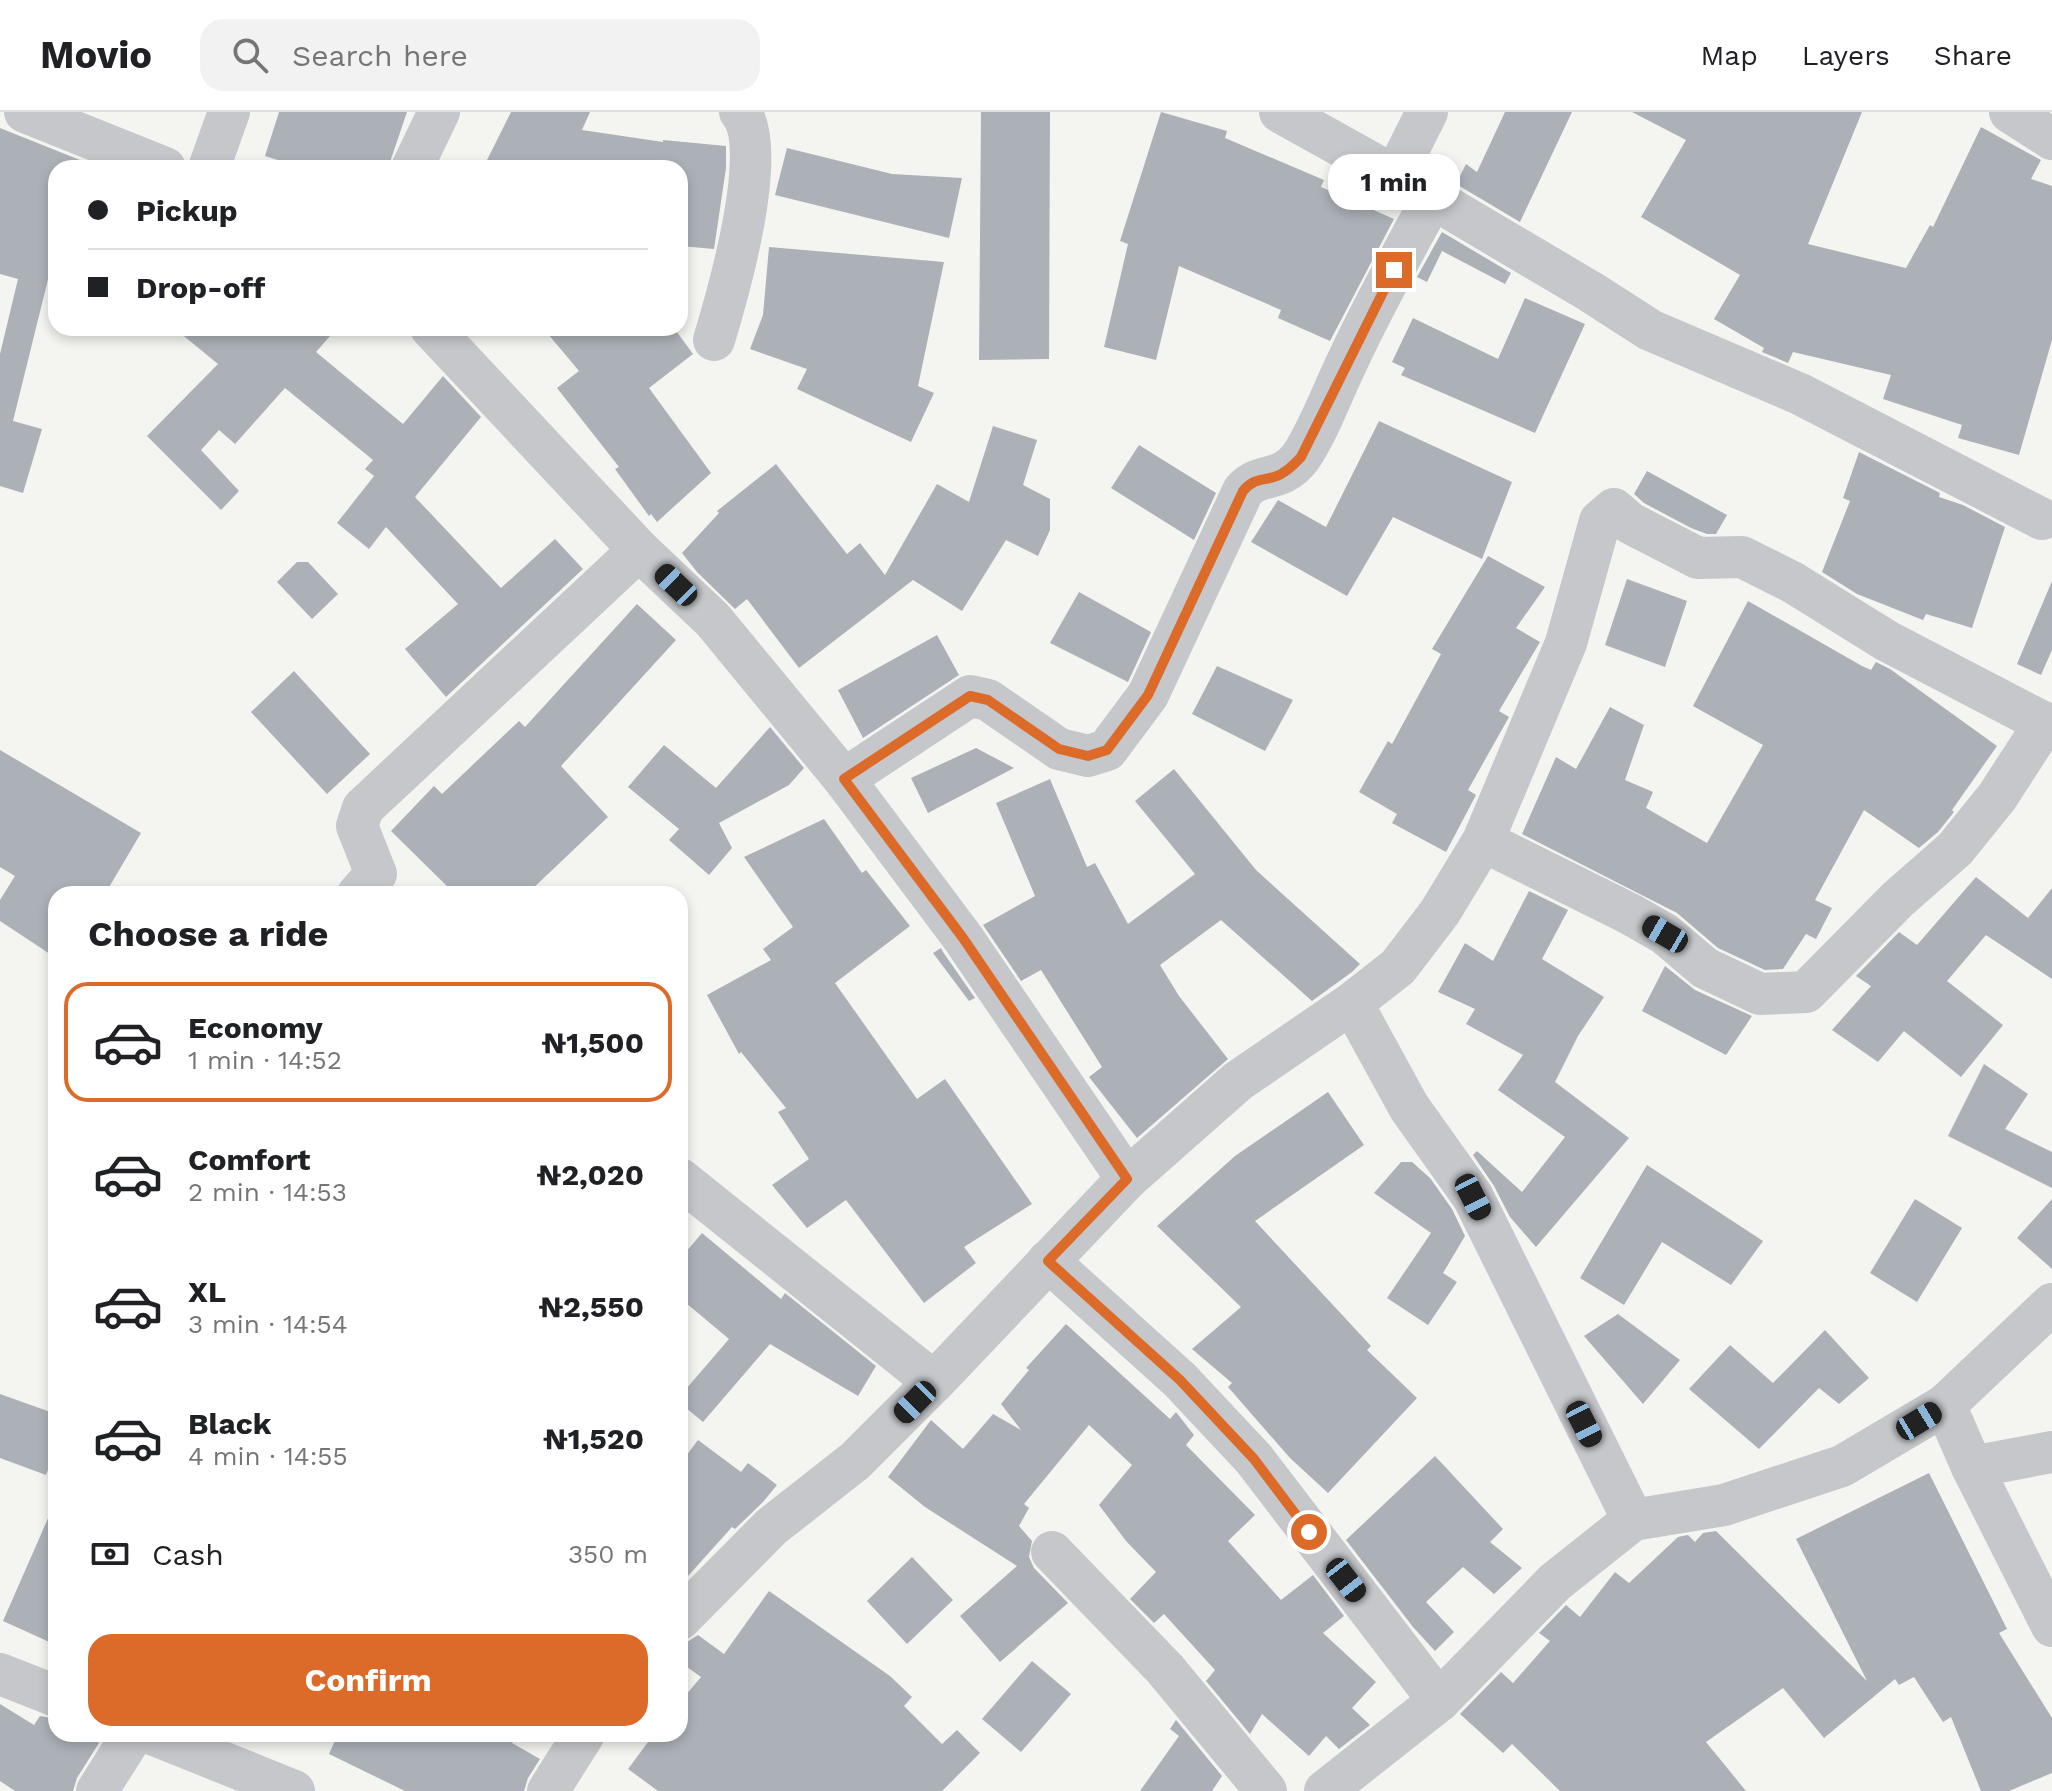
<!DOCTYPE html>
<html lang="en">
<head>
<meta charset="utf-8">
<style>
  :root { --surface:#fff; --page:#f2f2f2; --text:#202124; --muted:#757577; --line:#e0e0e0; --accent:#dc6b2a }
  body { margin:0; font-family:"Work Sans",sans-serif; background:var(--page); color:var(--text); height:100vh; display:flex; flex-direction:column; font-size:30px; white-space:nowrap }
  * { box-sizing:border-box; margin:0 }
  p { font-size:26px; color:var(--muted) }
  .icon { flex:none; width:44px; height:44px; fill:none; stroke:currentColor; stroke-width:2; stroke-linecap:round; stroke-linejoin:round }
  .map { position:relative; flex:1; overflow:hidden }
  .panel { position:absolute; left:48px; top:774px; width:640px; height:856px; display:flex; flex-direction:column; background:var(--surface); border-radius:24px; box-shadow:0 4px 12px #0003 }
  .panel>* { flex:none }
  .top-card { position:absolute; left:48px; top:48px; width:640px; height:176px; border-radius:24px; box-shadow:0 4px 12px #0003; display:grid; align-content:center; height:176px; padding:0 40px; background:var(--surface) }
  .end { position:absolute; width:36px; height:36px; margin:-18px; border:10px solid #dc6b2a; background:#fff; box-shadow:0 0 0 4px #fff }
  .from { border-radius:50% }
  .bubble { position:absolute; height:56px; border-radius:24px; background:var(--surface); box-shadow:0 4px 12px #0003; font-size:26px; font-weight:700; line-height:56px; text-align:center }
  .car { position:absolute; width:24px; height:48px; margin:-24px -12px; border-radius:10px; box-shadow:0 0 6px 2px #0007; background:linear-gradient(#222 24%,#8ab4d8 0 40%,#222 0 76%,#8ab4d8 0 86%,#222 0) }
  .top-card b { display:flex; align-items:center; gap:28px; height:76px; font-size:30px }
  .top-card b+b { border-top:2px solid var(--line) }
  .top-card i { width:20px; height:20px; background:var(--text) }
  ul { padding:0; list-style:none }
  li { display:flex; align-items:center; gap:24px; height:120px; margin:0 16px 12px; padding:0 24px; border:4px solid transparent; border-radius:24px }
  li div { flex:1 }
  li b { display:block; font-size:30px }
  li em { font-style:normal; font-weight:700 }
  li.current { border-color:var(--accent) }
  li>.icon { width:72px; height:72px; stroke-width:1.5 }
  h2 { padding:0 40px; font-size:36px; line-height:96px }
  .pay { display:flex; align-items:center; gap:20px; height:88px; padding:0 40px; font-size:30px }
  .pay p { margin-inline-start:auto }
  .primary-button { display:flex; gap:16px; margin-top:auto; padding:16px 40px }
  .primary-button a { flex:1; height:92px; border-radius:24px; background:var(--accent); color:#fff; font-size:32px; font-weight:700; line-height:92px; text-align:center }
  header { display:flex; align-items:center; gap:48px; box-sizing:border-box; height:112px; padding:0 40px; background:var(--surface); border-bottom:2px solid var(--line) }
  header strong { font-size:38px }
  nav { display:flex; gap:44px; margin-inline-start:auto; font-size:28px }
  .search { width:560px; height:72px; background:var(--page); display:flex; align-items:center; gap:20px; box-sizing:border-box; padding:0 28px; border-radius:24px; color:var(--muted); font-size:30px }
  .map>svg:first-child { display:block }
</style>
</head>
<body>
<header>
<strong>Movio</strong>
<div class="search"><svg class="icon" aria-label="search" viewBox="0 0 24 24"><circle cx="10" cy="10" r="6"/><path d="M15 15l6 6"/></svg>Search here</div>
<nav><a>Map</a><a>Layers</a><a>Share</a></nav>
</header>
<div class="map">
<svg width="2052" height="1679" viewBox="0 0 2052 1679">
  <rect width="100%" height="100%" fill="#f4f5f1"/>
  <!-- building -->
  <g fill="#abb1b7">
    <polygon points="279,0 407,0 388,56 303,56 265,44"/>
    <polygon points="511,0 590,0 582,18 663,30 663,28 726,34 726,56 714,137 680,134 680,56 483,56"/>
    <polygon points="981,0 1050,0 1049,247 979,248"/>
    <polygon points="1161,0 1227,19 1225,26 1324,68 1321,75 1394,107 1330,229 1278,206 1281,198 1179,154 1156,248 1104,235 1128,132 1120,129"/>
    <polygon points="1505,0 1572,0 1520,110 1456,72 1466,52 1477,60"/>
    <polygon points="1632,0 1862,0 1808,132 1906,156 1930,113 1933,115 1981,15 2041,48 2031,67 2052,74 2052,228 2019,343 1958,326 1962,313 1883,287 1891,263 1793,240 1788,251 1762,240 1764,236 1714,207 1740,163 1641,105 1686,28"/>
    <polygon points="0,16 100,56 56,56 56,135 13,309 42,317 23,381 0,374 0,242 18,167 0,162"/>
    <polygon points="787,36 892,62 962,66 949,126 775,83"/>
    <polygon points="1442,120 1511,161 1505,172 1442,139 1427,170 1417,165"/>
    <polygon points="769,135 944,150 918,274 934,281 911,330 797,277 807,257 750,237 763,203"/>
    <polygon points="1525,186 1585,212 1535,321 1401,263 1405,256 1392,250 1413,206 1498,247"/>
    <polygon points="174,216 337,216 316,240 403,312 443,264 481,305 415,385 501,476 555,427 583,457 446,585 405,537 458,492 386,415 369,437 337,411 374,364 365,357 373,348 285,276 235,332 219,318 201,338 239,379 221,398 147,324 218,252"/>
    <polygon points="543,216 674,216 693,242 649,276 711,361 657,410 651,402 649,404 615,357 619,355 557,276 579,259"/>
    <polygon points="1379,309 1512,370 1482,447 1393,405 1347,484 1251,430 1278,388 1326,415"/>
    <polygon points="993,314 1037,328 1023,373 1050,387 1050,418 1038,444 1006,428 962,499 913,468 799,556 747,487 735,497 697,460 682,441 719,401 717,399 776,352 847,442 860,431 885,463 937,372 969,390"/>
    <polygon points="1139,333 1216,381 1194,428 1111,376"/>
    <polygon points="1859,340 1940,381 1939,385 1963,393 2005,415 1972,516 1926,502 1923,508 1857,482 1822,460 1850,389 1843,386"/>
    <polygon points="1647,359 1727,403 1716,422 1707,422 1691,416 1644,391 1634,382"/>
    <polygon points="1488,444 1545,475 1516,516 1540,530 1499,599 1509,605 1468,678 1476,683 1446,740 1392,711 1397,702 1359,680 1388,629 1392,632 1441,542 1432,537"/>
    <polygon points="297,450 308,450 338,482 312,507 277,470"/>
    <polygon points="1627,467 1687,489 1665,555 1605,533"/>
    <polygon points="2052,469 2052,538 2041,563 2017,552"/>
    <polygon points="1079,480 1151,520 1128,570 1050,531"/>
    <polygon points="1748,489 1862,554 1871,558 1876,550 1890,557 1997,634 1952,698 1954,700 1938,720 1919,736 1864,698 1815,788 1832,796 1816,827 1806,822 1783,857 1765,858 1718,836 1677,801 1522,722 1556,645 1576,657 1610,595 1644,613 1625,668 1653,680 1646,696 1707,731 1763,633 1693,594"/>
    <polygon points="637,492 676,528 561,654 608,705 527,782 455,782 391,719 434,674 442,682 519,609 525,615"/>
    <polygon points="937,523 959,563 863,626 838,578"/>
    <polygon points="1217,554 1293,588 1265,639 1192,602"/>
    <polygon points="294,559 370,642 327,682 251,600"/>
    <polygon points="770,615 804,656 789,673 719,711 732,736 709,763 669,728 679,717 628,675 664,633 716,676"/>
    <polygon points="976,636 1014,656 928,701 911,666"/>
    <polygon points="0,638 141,721 105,782 56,782 56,846 0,809 0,788 15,764 0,755"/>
    <polygon points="1174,657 1256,758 1360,852 1352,860 1312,889 1221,808 1160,853 1179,884 1228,947 1137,1026 1089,965 1102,955 1041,858 1021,869 983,813 1035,784 996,691 1050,667 1087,755 1095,751 1128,812 1195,762 1135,689"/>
    <polygon points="824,707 862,761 866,758 910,814 835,871 917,987 945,967 1032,1092 964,1135 976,1151 924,1191 846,1088 807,1116 772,1073 809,1047 778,1000 786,996 741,940 739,942 707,883 771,848 763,837 793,815 744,745"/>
    <polygon points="1976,765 2028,806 2052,776 2052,867 1986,823 1947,869 2003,913 1961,965 1904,919 1878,950 1832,918 1871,874 1856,864 1899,820 1917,833"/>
    <polygon points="1529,779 1568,798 1542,847 1604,885 1578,924 1555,970 1629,1026 1536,1135 1510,1105 1494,1074 1473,1043 1477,1039 1522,1080 1565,1025 1498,978 1523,943 1466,912 1475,897 1438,880 1465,831 1493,849"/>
    <polygon points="941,836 943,840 975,886 969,889 933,841"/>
    <polygon points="1665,854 1695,878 1752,904 1726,943 1642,899"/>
    <polygon points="1984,952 2028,982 2005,1017 2052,1040 2052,1076 1948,1024"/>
    <polygon points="1328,980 1364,1033 1255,1109 1371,1234 1367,1238 1417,1286 1328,1381 1290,1346 1228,1275 1232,1271 1192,1237 1241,1195 1157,1114 1235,1044"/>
    <polygon points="1401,1050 1412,1050 1430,1066 1452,1097 1465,1124 1443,1161 1457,1170 1428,1213 1387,1186 1431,1121 1374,1081"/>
    <polygon points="1647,1053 1763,1129 1731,1173 1662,1130 1624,1193 1580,1166"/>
    <polygon points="1915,1087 1962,1116 1917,1190 1870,1161"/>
    <polygon points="2052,1087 2052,1157 2017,1126"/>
    <polygon points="702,1121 781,1187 785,1181 876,1254 858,1284 770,1232 703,1310 680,1291 680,1284 729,1227 680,1186 680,1147"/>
    <polygon points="1618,1202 1680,1248 1643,1292 1584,1224"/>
    <polygon points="1066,1212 1170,1307 1176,1300 1194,1323 1186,1333 1255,1403 1228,1429 1281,1488 1313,1463 1344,1504 1323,1521 1376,1570 1352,1596 1370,1613 1339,1637 1326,1624 1309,1644 1262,1602 1250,1622 1206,1569 1215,1558 1164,1502 1154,1511 1130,1487 1156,1460 1126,1429 1099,1393 1132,1353 1089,1313 1024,1392 1029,1396 1019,1414 1032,1429 1029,1445 1034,1456 1068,1491 1000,1550 960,1504 1017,1454 925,1395 888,1365 931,1308 963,1337 993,1302 1021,1318 1001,1292 1029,1258 1026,1256"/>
    <polygon points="1825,1218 1869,1266 1839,1292 1819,1276 1759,1337 1689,1277 1730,1233 1773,1271"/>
    <polygon points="0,1282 56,1302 56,1337 46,1363 0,1346"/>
    <polygon points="698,1328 741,1360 748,1351 777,1373 763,1390 735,1417 732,1415 680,1473 680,1352"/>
    <polygon points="1435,1344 1503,1417 1490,1430 1522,1456 1494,1482 1463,1455 1426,1490 1454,1520 1435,1539 1413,1515 1346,1428"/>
    <polygon points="1929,1361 2007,1517 1999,1521 2052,1606 2052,1661 2009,1679 1981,1679 1951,1605 1943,1610 1914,1565 1899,1573 1895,1567 1824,1626 1783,1576 1706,1630 1746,1679 1560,1679 1512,1632 1503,1641 1460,1602 1501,1560 1513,1571 1550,1529 1539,1521 1566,1493 1580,1505 1615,1460 1629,1471 1678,1425 1688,1423 1695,1430 1703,1421 1716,1419 1867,1569 1796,1427"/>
    <polygon points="56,1388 56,1533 3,1509"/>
    <polygon points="912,1445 953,1488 907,1532 867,1489"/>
    <polygon points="769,1479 890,1564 912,1585 904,1594 942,1632 957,1618 980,1641 942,1679 658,1679 628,1657 654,1622 680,1622 680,1590 701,1565 680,1550 680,1530 687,1530 698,1523 724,1542"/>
    <polygon points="1032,1549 1071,1582 1021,1640 982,1607"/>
    <polygon points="0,1592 34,1613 40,1604 56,1607 56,1622 86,1622 99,1631 77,1666 73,1679 15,1679 0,1669"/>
    <polygon points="1176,1608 1222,1664 1212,1679 1140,1679 1179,1624 1170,1617"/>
    <polygon points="338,1622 518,1622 512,1631 540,1647 528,1666 524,1679 405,1679 329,1642"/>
  </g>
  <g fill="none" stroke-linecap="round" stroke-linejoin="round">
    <!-- minor -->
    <g stroke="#c5c7cb" stroke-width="42">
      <polyline points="25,0 165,56"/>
      <polyline points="1280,0 1395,64 1591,180 1650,218 1800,282 2042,407"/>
      <polyline points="2010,0 2052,27"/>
      <polyline points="209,56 229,0"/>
      <polyline points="412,56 439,0"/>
      <polyline points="1395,64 1427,0"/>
      <polyline points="431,216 639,438 713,508 844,667 963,826 1127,1067"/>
      <path d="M714,228C727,185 771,35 740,0"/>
      <path d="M844,667L970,584L988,588L1059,637L1088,644L1107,638L1148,583L1243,379C1260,359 1280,372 1300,346C1317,323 1335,274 1349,246C1374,192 1404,139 1432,87"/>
      <polyline points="1483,729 1630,802 1665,822 1705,856 1760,882 1806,880 1898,787 1955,737 1997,685 2045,611"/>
      <polyline points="358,782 376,762 357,714 363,696 639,438"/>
      <polyline points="1352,891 1409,995 1473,1085 1633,1408"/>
      <polyline points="680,1067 934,1270"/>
      <polyline points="1048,1149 1180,1268 1254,1347 1439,1589"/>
      <polyline points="1945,1293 1972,1355 2052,1514"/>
      <polyline points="1972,1355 2052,1340"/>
      <polyline points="1052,1440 1165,1557 1266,1679"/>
      <polyline points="680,1507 771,1415 855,1349 934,1270 1127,1067 1238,969 1352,891 1398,855 1440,800 1483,729 1566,531 1600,409 1614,397 1630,411 1698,446 1742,445 1792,470 1887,529 2052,615"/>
      <polyline points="0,1562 56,1584"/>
      <polyline points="152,1622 294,1679"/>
      <polyline points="97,1679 133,1622"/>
      <polyline points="548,1679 584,1622"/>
      <polyline points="1325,1679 1439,1589 1555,1470 1633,1408 1724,1393 1842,1354 1945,1293 2052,1192"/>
    </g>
  </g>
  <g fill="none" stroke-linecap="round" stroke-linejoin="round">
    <!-- route -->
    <path stroke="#dc6b2a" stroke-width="10" d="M1309,1420L1254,1347L1180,1268L1048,1149L1127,1067L963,826L844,667L970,584L988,588L1059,637L1088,644L1107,638L1148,583L1243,379C1253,367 1260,369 1274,365C1285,362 1293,353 1301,345L1394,158"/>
  </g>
</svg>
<i class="end from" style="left:1309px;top:1420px"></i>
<i class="end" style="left:1394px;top:158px"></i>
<div class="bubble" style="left:1328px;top:42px;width:132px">1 min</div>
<i class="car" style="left:676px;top:473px;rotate:314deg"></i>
<i class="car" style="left:1665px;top:822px;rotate:300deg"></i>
<i class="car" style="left:1473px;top:1085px;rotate:153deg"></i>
<i class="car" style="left:915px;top:1290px;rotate:225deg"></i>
<i class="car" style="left:1919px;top:1309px;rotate:59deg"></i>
<i class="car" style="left:1584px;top:1312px;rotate:153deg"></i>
<i class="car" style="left:1346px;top:1468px;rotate:142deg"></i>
<div class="top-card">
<b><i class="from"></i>Pickup</b>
<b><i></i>Drop-off</b>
</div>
<section class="panel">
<h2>Choose a ride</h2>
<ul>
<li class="current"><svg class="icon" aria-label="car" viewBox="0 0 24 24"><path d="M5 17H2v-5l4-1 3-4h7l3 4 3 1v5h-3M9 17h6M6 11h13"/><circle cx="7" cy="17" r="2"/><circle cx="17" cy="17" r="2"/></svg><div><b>Economy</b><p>1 min · 14:52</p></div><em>₦1,500</em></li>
<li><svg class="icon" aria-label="car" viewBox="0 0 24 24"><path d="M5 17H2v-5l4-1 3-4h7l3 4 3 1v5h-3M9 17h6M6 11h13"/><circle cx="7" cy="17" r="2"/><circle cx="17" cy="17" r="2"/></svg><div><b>Comfort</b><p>2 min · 14:53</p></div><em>₦2,020</em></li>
<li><svg class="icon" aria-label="car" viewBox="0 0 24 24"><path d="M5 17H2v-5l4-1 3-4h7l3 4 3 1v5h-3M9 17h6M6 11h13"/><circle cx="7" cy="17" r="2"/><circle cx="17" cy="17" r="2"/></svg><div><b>XL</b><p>3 min · 14:54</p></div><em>₦2,550</em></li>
<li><svg class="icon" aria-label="car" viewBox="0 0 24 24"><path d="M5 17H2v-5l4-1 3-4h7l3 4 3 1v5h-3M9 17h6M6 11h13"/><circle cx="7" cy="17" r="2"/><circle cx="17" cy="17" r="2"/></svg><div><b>Black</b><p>4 min · 14:55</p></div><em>₦1,520</em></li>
</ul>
<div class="pay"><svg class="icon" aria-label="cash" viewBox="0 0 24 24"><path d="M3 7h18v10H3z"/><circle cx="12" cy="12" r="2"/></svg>Cash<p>350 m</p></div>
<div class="primary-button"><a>Confirm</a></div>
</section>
</div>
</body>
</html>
